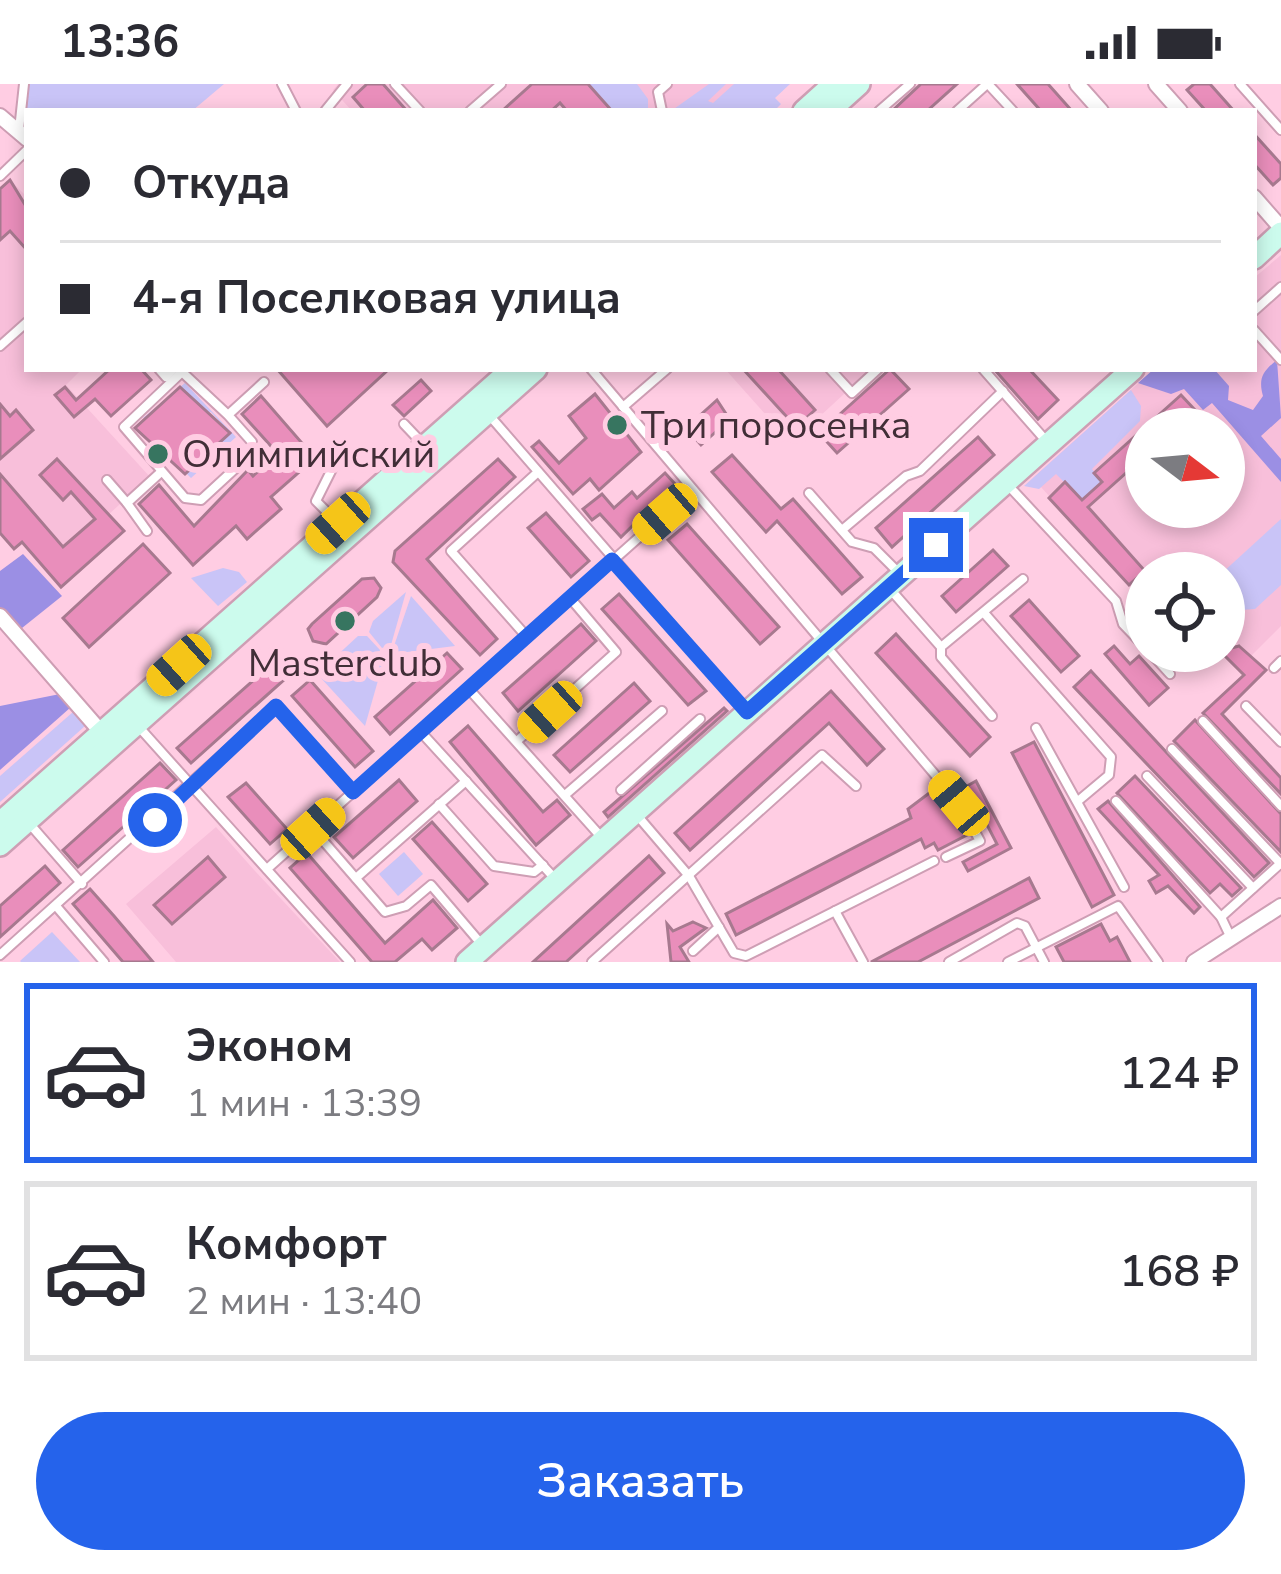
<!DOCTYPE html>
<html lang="ru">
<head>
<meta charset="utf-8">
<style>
  :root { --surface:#fff; --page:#f2f2f3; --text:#2b2b33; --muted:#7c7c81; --line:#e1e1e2; --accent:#2563eb }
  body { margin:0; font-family:"Nunito Sans",sans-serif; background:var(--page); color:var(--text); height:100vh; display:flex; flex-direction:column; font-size:45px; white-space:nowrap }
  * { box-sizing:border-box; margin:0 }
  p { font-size:39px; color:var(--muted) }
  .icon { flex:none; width:66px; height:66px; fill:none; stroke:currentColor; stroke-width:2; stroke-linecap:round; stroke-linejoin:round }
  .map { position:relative; height:878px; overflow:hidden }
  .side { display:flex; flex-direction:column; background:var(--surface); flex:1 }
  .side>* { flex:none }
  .guide { position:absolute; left:24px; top:24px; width:1233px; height:264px; border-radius:0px; box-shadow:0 6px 18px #0003; display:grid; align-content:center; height:264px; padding:0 36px; background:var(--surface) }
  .needle { width:78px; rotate:106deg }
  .buttons { position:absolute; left:1125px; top:324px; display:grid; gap:24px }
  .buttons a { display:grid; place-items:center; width:120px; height:120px; border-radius:50%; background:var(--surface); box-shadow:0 6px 18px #0003; font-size:60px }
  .end { position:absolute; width:54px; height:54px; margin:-27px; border:15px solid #2563eb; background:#fff; box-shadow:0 0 0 6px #fff }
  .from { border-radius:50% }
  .car { position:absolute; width:36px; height:72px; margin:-36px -18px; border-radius:15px; box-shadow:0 0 9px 3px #0007; background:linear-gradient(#f5c518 24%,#345 0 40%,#f5c518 0 76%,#345 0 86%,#f5c518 0) }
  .guide b { display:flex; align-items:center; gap:42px; height:114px; font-size:45px }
  .guide b+b { border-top:3px solid var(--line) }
  .guide i { width:30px; height:30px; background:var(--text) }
  ul { padding:21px 0 0; list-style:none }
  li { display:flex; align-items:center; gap:36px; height:180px; margin:0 24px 18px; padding:0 12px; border:6px solid var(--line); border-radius:0px }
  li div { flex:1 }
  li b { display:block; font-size:45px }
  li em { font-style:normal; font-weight:600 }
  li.current { border-color:var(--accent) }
  li>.icon { width:108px; height:108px; stroke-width:1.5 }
  .cta { display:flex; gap:24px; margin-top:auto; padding:24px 36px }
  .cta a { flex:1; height:138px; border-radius:72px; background:var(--accent); color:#fff; font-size:48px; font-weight:600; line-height:138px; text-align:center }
  .status { display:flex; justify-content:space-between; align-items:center; height:84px; padding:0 60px; background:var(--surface); direction:ltr }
  .status svg { height:33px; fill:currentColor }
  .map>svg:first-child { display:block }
</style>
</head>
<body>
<div class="status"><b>13:36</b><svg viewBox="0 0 49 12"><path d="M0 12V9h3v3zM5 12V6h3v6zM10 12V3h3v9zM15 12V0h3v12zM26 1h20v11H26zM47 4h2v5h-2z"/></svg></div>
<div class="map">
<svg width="1281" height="878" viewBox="0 0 1281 878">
  <rect width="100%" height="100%" fill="#ffcde3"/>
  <!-- built -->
  <g fill="#f8bfda" fill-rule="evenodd">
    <polygon points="338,0 786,0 757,27 352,27 333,6"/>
    <polygon points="10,96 27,113 27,285 82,285 66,301 150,393 109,430 124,447 61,503 22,459 14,465 0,449 0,105"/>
    <path d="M1281,171V542L1250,573L1224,545V489H1146V521L1033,394L1154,285H1254V194ZM1146,345H1224V423H1146Z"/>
    <polygon points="725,285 871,285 791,359"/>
    <polygon points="216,743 255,787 340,878 176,878 126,820"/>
  </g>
  <!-- green -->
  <g fill="#c9c4f7">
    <polygon points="29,0 224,0 192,27 27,27 27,45 22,41"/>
    <polygon points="589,0 637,0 648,15 648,27 613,27"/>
    <polygon points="709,0 726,0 708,17 713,19 734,0 790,0 775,14 781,20 774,27 671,27"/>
    <polygon points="185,299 236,353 191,394 186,389 229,348 211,328 143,334"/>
    <polygon points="1131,306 1141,322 1140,337 1092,385 1102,398 1082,416 1056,390 1039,405 1024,402"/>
    <polygon points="1281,435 1281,501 1255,525 1225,527 1222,489"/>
    <polygon points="223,484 239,488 247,498 218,522 191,494"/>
    <polygon points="406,508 391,561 382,564 369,548 373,537"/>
    <polygon points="411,512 455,562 399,569 394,562"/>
    <polygon points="358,552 367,552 380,566 378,573 318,589"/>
    <polygon points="380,576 383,579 365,642 320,593"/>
    <polygon points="73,628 85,642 0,718 0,692"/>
    <polygon points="404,768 423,790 398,812 379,790"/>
    <polygon points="52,848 80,878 21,878 20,877"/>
  </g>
  <!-- forest -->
  <g fill="#9b8fe4">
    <path d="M1277,276L1281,334L1261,352L1281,375V398L1212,319L1203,326L1184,305L1171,310L1138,299L1154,285H1214L1229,302L1228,316L1253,326L1263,312C1258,294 1263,287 1277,276Z"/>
    <polygon points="23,470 62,512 22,544 0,524 0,487"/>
    <polygon points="60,610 71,623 0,686 0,622"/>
  </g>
  <!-- building -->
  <g fill="#e98ebb" stroke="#a7798f" stroke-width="3">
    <polygon points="367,0 383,0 407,27 365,27 353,13"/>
    <polygon points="532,0 588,0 612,27 567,27 560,19 551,27 502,27"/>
    <polygon points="921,0 957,0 927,27 892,27"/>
    <polygon points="1017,0 1048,0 1072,27 1041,27"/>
    <polygon points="1194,0 1210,0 1234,27 1206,27 1187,6"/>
    <polygon points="1254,50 1281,80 1281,94 1273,101 1254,80"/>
    <polygon points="10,96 27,124 27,166 10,147 0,156 0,105"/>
    <polygon points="110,285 141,285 151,296 111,332 95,315 74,333 55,311 65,303 76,316"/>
    <polygon points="277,285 389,285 327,342"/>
    <polygon points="743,285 778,285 815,326 796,343"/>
    <polygon points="890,285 909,305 837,369 819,349"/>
    <polygon points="994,285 1029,285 1058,316 1038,335"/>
    <polygon points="421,296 431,307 404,332 393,321"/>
    <polygon points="180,303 230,349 185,390 135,344"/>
    <polygon points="595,310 641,368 599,406 590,395 573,410 532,363 539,357 559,379 586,354 569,332"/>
    <polygon points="1181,311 1196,327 1184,337 1191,345 1146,345 1146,371 1088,423 1145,487 1129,501 1049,414 1065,398 1082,416 1102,398 1094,389"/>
    <polygon points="261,312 315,374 271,413 281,425 247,455 236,442 193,481 139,420 159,401 194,442 248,386 253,392 278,370 242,330"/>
    <polygon points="717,316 736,345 727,354 719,345 701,361 686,344"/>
    <polygon points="0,320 10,332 16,326 33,346 0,375"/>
    <polygon points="978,353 994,371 892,463 876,444"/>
    <polygon points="732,371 781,425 793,415 862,493 842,510 777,437 766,448 712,388"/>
    <polygon points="57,375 124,447 61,503 22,458 14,465 0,449 0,390 63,463 95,435 71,408 63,416 40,391"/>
    <polygon points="498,375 515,393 427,475 497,555 480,571 393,478 395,467"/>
    <polygon points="665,389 675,400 621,453 600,430 592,436 583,425 602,410 614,424 632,408 637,414"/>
    <polygon points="546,429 589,477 571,493 528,444"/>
    <polygon points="687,440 779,543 760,560 668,456"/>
    <polygon points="143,460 170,489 89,563 63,534"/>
    <polygon points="993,466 1008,482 956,528 942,512"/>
    <polygon points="374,494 381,504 377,513 326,560 313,557 308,545 312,540 362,495"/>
    <polygon points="619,510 706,607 688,621 602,525"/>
    <polygon points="1029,516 1079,572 1061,588 1011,532"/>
    <polygon points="581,540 596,557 518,627 503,609"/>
    <polygon points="896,550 990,653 970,672 876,569"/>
    <polygon points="1114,562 1130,580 1139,572 1168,604 1149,621 1105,570"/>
    <polygon points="1239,562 1266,586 1222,630 1281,694 1281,710 1203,629 1244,591 1220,567"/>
    <polygon points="447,569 462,585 390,650 375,633"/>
    <polygon points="273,579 286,594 191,679 177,664"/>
    <polygon points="1091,587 1269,779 1254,793 1074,603"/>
    <polygon points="310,596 373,667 355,683 292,612"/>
    <polygon points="634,599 650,617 570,688 554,671"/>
    <polygon points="831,607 884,665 867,681 829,639 690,766 675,749"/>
    <polygon points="724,624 727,627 608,733 604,728"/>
    <polygon points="1195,636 1281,730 1281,768 1174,657"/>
    <polygon points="468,642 543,728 557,716 570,731 536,761 450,658"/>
    <polygon points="1034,658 1114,811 1092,823 1012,669"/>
    <polygon points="160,679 176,696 78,783 63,766"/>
    <polygon points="1135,692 1241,804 1232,812 1220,800 1210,809 1117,709"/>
    <polygon points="399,696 417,717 353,774 334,753"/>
    <polygon points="976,697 1011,764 968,787 963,778 997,760 967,702"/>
    <polygon points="246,699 287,745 270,760 228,713"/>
    <polygon points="936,704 967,751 938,766 934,759 925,764 921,755 736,851 726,830 911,734 908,725"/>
    <polygon points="1108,717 1200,823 1194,829 1168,802 1156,809 1149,797 1159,791 1098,725"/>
    <polygon points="432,738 487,800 468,817 413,755"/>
    <polygon points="307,769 385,859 433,816 457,844 432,866 422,855 395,878 372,878 290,784"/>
    <polygon points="649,772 664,789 566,878 533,878"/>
    <polygon points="208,773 225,793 172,840 154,821"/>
    <polygon points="45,782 60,799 0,853 0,822"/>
    <polygon points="1029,794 1039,814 918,878 871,878"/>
    <polygon points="90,805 114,832 153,878 123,878 73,820"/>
    <polygon points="693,838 706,844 680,863 689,878 671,878 667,840 673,847"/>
    <polygon points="1101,840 1110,857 1117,853 1130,878 1064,878 1056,863"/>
  </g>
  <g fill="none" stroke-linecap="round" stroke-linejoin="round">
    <!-- lane casing -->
    <g stroke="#ce9eb4" stroke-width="12">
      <g id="lane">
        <polyline points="282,0 296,27"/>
        <polyline points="395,0 420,27"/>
        <polyline points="988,0 1013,27"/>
        <polyline points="1240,0 1281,46"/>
        <polyline points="325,27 347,0"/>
        <polyline points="470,27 501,0"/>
        <polyline points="662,27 658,8 667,0"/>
        <polyline points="879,27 910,0"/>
        <polyline points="957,27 987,0"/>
        <polyline points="19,46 24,0"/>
        <polyline points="0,92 27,66"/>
        <polyline points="1254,227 1281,203"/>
        <polyline points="1254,246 1281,276"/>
        <polyline points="0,262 27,238"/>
        <polyline points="159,285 166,293 174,285"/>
        <polyline points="591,285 959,719 980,757 946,773"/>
        <polyline points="830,285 852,309 878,285"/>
        <polyline points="983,285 1048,359"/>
        <polyline points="623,323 667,285"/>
        <polyline points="228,331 182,288 124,343 185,414 201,416 252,369 252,358 228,331 264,298"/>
        <polyline points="489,331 746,627"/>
        <polyline points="404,340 423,360"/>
        <polyline points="324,365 333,383 316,417 337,438"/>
        <polyline points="107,396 127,419"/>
        <polyline points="1007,400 1116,517 1123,540 1146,564"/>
        <polyline points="809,409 852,458 874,464 900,490"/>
        <polyline points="842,446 906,392 920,387 1003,307"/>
        <polyline points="147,447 127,419 161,388"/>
        <polyline points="890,505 941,563 1023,495"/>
        <polyline points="985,530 1111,673 1109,691 1078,717"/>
        <polyline points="527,553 451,467 538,388"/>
        <polyline points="941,563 941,573 992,632"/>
        <polyline points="1149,567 1170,590"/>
        <polyline points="1274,584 1281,577"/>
        <polyline points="468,604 603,755"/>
        <polyline points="1246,622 1281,658"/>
        <polyline points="1203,637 1281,722"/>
        <polyline points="138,642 350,878"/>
        <polyline points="1036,644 1124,803"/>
        <polyline points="420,647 557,797"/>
        <polyline points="517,657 616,568 571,515"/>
        <polyline points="1172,665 1281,780"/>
        <polyline points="1147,692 1253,804"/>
        <polyline points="621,706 700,635"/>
        <polyline points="353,708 691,407"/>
        <polyline points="565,711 662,627"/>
        <polyline points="1116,717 1221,833"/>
        <polyline points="439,720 494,782 534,788 543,781"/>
        <polyline points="636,730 689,792 734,869 746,872 934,777"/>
        <polyline points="28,738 82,800"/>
        <polyline points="313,745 385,828 406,822 431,801 483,862"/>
        <polyline points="356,794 466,697"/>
        <polyline points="56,822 104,878"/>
        <polyline points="835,827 863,878"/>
        <polyline points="1231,854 1221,833 1281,779"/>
        <polyline points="693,867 719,843"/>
        <polyline points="0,871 276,622 353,708 267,785"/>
        <polyline points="592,878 822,671 856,702"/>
        <polyline points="949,878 1017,839 1025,842 1044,878"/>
        <polyline points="1008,878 1118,822 1158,878"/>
      </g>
    </g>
    <!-- street casing -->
    <g stroke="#ce9eb4" stroke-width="18">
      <g id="street">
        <polyline points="1077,0 1101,27"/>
        <polyline points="1156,0 1180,27"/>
        <polyline points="0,32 27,55"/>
        <polyline points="1254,113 1281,144"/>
        <polyline points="0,532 102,649"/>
        <polyline points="1194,878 1281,822"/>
      </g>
    </g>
    <!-- secondary casing -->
    <g stroke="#ce9eb4" stroke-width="26">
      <g id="secondary">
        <polyline points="804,27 834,0"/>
        <polyline points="829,27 859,0"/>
        <polyline points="1254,174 1281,149"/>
        <polyline points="0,739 512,285"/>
        <polyline points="0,761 536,285"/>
        <polyline points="467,878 1133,285"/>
      </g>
    </g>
    <!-- lane -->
    <use href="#lane" stroke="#fff" stroke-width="8"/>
    <!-- street -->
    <use href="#street" stroke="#fff" stroke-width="14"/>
    <!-- secondary -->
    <use href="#secondary" stroke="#ccfbed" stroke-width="21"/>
  </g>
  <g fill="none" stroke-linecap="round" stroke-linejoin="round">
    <!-- route -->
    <polyline stroke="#2563eb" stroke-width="15" points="155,736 276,622 353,708 612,476 747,628 936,461"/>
  </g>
  <!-- markers -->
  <g fill="#377560" stroke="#ffcde3" stroke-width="4.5">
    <circle cx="617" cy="341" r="12"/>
    <circle cx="158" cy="370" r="12"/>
    <circle cx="345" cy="537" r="12"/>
  </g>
  <g text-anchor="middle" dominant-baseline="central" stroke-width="12" stroke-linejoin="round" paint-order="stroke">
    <!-- poi labels -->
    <g font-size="39" fill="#412e37" stroke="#ffcde3" text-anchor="start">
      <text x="641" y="341">Три поросенка</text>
      <text x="182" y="370">Олимпийский</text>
      <text x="345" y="579" text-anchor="middle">Masterclub</text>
    </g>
  </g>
</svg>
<div class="buttons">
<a><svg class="needle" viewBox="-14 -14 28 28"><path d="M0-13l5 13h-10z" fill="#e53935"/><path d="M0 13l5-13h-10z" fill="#7c7c81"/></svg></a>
<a><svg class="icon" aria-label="locate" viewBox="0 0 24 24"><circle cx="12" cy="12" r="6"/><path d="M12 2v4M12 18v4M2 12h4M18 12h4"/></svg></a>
</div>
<i class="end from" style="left:155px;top:736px"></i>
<i class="end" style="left:936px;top:461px"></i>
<i class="car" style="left:665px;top:430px;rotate:229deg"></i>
<i class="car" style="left:338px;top:439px;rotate:228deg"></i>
<i class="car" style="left:179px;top:581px;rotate:228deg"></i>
<i class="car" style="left:550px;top:628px;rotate:228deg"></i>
<i class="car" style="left:959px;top:719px;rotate:320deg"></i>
<i class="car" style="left:313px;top:745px;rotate:48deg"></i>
<div class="guide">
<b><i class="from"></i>Откуда</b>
<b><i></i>4-я Поселковая улица</b>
</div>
</div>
<section class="side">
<ul>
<li class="current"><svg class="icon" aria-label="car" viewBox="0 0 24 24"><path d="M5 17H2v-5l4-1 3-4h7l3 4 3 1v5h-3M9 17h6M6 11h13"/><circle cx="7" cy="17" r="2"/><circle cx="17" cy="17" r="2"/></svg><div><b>Эконом</b><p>1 мин · 13:39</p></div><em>124 ₽</em></li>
<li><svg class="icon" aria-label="car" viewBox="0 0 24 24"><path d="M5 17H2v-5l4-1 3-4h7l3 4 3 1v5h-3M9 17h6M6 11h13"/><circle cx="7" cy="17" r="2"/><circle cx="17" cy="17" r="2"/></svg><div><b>Комфорт</b><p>2 мин · 13:40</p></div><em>168 ₽</em></li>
</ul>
<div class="cta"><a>Заказать</a></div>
</section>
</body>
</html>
